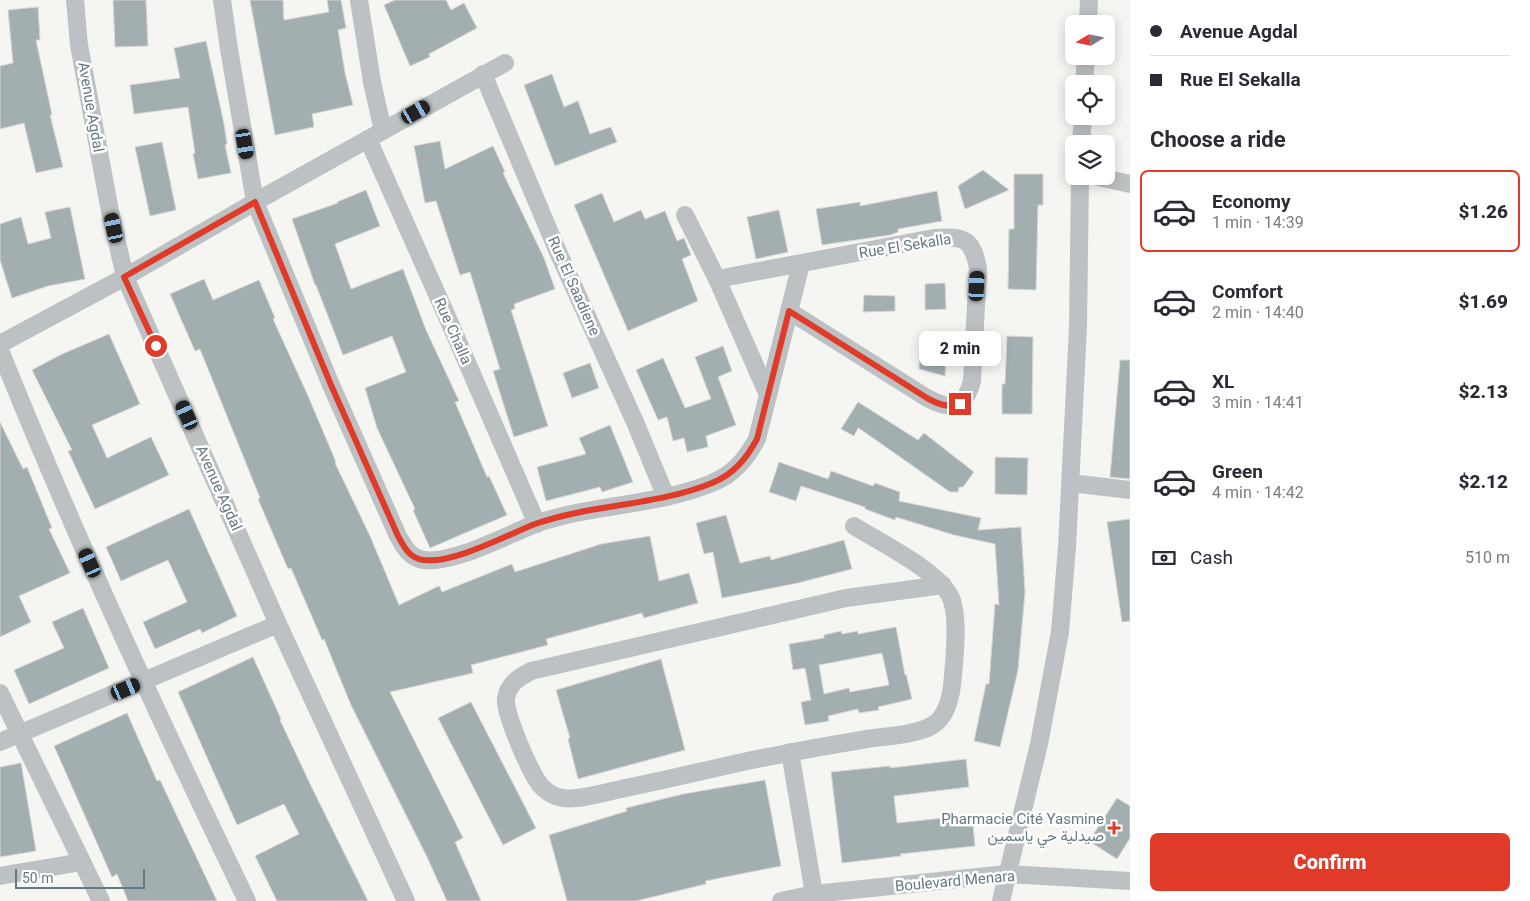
<!DOCTYPE html>
<html lang="en">
<head>
<meta charset="utf-8">
<style>
  :root { --surface:#fff; --page:#f2f2f3; --text:#2b2b33; --muted:#7c7c81; --line:#e1e1e2; --accent:#df3b28 }
  body { margin:0; font-family:Roboto,Vazirmatn,sans-serif; background:var(--page); color:var(--text); height:100vh; display:flex; flex-direction:column; font-size:19px; white-space:nowrap }
  * { box-sizing:border-box; margin:0 }
  p { font-size:16px; color:var(--muted) }
  .icon { flex:none; width:28px; height:28px; fill:none; stroke:currentColor; stroke-width:2; stroke-linecap:round; stroke-linejoin:round }
  .map { position:relative; flex:1; overflow:hidden }
  .details { display:flex; flex-direction:column; background:var(--surface); width:400px }
  .details>* { flex:none }
  .top-card { display:grid; align-content:center; height:110px; padding:0 20px; background:var(--surface) }
  .needle { width:32px; rotate:260deg }
  .fabs { position:absolute; left:1065px; top:15px; display:grid; gap:10px }
  .fabs a { display:grid; place-items:center; width:50px; height:50px; border-radius:8px; background:var(--surface); box-shadow:0 2px 12px #0003; font-size:25px }
  .scale { position:absolute; left:15px; bottom:12px; width:130px; box-sizing:border-box; padding-left:5px; border:2px solid #657982; border-top:0; font-size:14px; line-height:18px; white-space:nowrap; color:#657982; -webkit-text-stroke:4px #fff; paint-order:stroke }
  .end { position:absolute; width:22px; height:22px; margin:-11px; border:6px solid #df3b28; background:#fff; box-shadow:0 0 0 2px #fff }
  .from { border-radius:50% }
  .bubble { position:absolute; height:35px; border-radius:8px; background:var(--surface); box-shadow:0 2px 12px #0003; font-size:16px; font-weight:800; line-height:35px; text-align:center }
  .car { position:absolute; width:15px; height:30px; margin:-15px -8px; border-radius:6px; box-shadow:0 0 4px 1px #0007; background:linear-gradient(#222 24%,#8ab4d8 0 40%,#222 0 76%,#8ab4d8 0 86%,#222 0) }
  .top-card b { display:flex; align-items:center; gap:18px; height:48px; font-size:19px }
  .top-card b+b { border-top:1px solid var(--line) }
  .top-card i { width:12px; height:12px; background:var(--text) }
  ul { padding:0; list-style:none }
  li { display:flex; align-items:center; gap:15px; height:82px; margin:0 10px 8px; padding:0 10px; border:2px solid transparent; border-radius:8px }
  li div { flex:1 }
  li b { display:block; font-size:19px }
  li em { font-style:normal; font-weight:800 }
  li.current { border-color:var(--accent) }
  li>.icon { width:45px; height:45px; stroke-width:1.5 }
  h2 { padding:0 20px; font-size:22px; line-height:60px }
  .pay { display:flex; align-items:center; gap:12px; height:55px; padding:0 20px; font-size:19px }
  .pay p { margin-inline-start:auto }
  .primary-button { display:flex; gap:10px; margin-top:auto; padding:10px 20px }
  .primary-button a { flex:1; height:58px; border-radius:8px; background:var(--accent); color:#fff; font-size:20px; font-weight:800; line-height:58px; text-align:center }
  main { display:flex; flex:1; min-height:0 }
  .map>svg:first-child { display:block }
</style>
</head>
<body>
<main>
<div class="map">
<svg width="1130" height="901" viewBox="0 0 1130 901">
  <rect width="100%" height="100%" fill="#f5f5f2"/>
  <!-- building -->
  <g fill="#a3aeb1" stroke="#d7d6d4" fill-rule="evenodd">
    <polygon points="113,0 146,0 148,46 115,47"/>
    <polygon points="250,0 283,0 284,20 329,12 327,0 341,0 346,28 338,30 345,73 353,105 312,114 314,127 275,135"/>
    <polygon points="395,0 446,0 451,10 464,3 477,28 429,54 430,57 410,66 384,5"/>
    <polygon points="38,7 40,40 36,40 52,115 50,115 63,167 36,173 24,123 0,129 0,66 13,63 8,10"/>
    <polygon points="206,41 224,124 227,144 225,145 231,173 198,179 193,154 195,153 188,107 134,114 130,85 180,78 174,48"/>
    <polygon points="552,74 564,107 578,101 590,134 611,127 617,142 555,166 524,85"/>
    <polygon points="440,141 445,169 493,146 505,172 503,173 544,258 555,289 514,304 515,309 511,310 548,426 514,437 493,371 500,369 470,272 460,275 436,201 425,203 414,146"/>
    <polygon points="162,142 176,210 150,216 135,147"/>
    <polygon points="983,170 1009,190 965,209 958,186"/>
    <polygon points="1014,174 1043,174 1043,205 1038,205 1036,290 1008,289 1009,229 1014,229"/>
    <polygon points="366,190 380,226 335,244 351,289 403,269 426,330 459,401 455,402 487,477 489,476 507,515 430,548 413,510 415,509 377,428 365,388 406,372 392,336 343,355 316,285 315,285 292,219 338,203 337,202"/>
    <polygon points="937,191 942,221 898,229 898,232 890,235 822,245 816,209 860,202 860,206"/>
    <polygon points="602,193 614,222 641,210 645,219 665,211 677,241 684,238 691,255 682,259 698,301 628,331 574,205"/>
    <polygon points="70,207 85,279 48,286 12,298 0,260 0,224 21,217 28,244 51,238 45,212"/>
    <polygon points="779,210 788,252 756,259 747,217"/>
    <polygon points="204,279 213,300 259,280 275,318 273,319 308,396 336,462 335,463 370,536 399,605 439,586 442,592 512,564 515,572 601,544 650,536 659,581 689,573 698,603 644,618 642,613 546,639 548,645 471,665 473,673 390,692 463,838 455,842 481,901 447,901 427,857 351,705 324,639 322,640 291,568 288,569 258,499 260,498 200,349 195,351 170,294"/>
    <polygon points="945,283 946,309 925,310 925,284"/>
    <polygon points="864,295 895,296 895,311 863,312"/>
    <polygon points="109,334 140,404 92,425 107,458 151,437 169,475 95,509 68,451 72,450 32,370 60,355"/>
    <polygon points="920,334 947,335 945,376 919,369"/>
    <polygon points="1007,336 1033,337 1032,414 1002,414 1002,384 1005,384"/>
    <polygon points="723,346 732,371 718,377 736,425 706,436 708,447 687,452 684,438 673,441 667,417 658,420 636,370 663,358 685,408 711,399 695,357"/>
    <polygon points="1120,360 1130,360 1130,479 1110,477"/>
    <polygon points="590,363 599,388 572,398 563,373"/>
    <polygon points="858,402 918,440 924,433 974,472 963,487 959,487 958,492 950,492 863,431 858,428 854,436 841,429"/>
    <polygon points="0,422 23,469 27,467 52,528 49,529 70,573 19,596 31,622 0,637"/>
    <polygon points="610,425 633,482 602,492 600,487 546,501 537,467 586,454 579,438"/>
    <polygon points="995,457 1028,458 1027,495 995,494"/>
    <polygon points="779,462 828,479 831,471 873,486 875,483 900,492 899,501 981,518 978,530 1021,527 1025,592 1018,670 1000,747 974,741 986,684 989,684 995,604 999,605 995,544 954,535 896,517 895,520 865,509 865,507 801,486 796,501 769,492"/>
    <polygon points="189,509 237,616 202,633 200,629 155,649 143,622 187,602 168,560 121,581 106,547"/>
    <polygon points="726,515 740,563 770,556 771,560 844,540 852,569 798,583 722,598 713,552 704,554 696,523"/>
    <polygon points="1130,519 1130,621 1122,622 1107,522"/>
    <polygon points="83,608 109,668 29,704 14,670 64,648 52,622"/>
    <path d="M896,627L905,675L906,674L912,699L878,707L879,710L859,713L858,709L828,716L829,721L805,725L801,702L811,700L805,668L793,670L789,644L824,638V635L841,631L842,634L858,631V634ZM882,653L889,685L850,692L849,688L824,694L819,665Z"/>
    <polygon points="253,657 281,719 280,720 313,790 368,901 277,901 255,856 299,834 284,804 237,825 178,692"/>
    <polygon points="661,659 685,750 578,779 568,739 570,738 556,690"/>
    <polygon points="471,702 536,828 503,845 438,718"/>
    <polygon points="127,713 157,781 160,780 217,901 128,901 117,874 112,877 54,746"/>
    <polygon points="966,759 969,787 894,796 897,823 972,815 975,846 900,854 901,856 842,863 831,772 890,766 890,768"/>
    <polygon points="21,763 36,851 0,857 0,767"/>
    <polygon points="765,780 781,866 705,881 706,884 636,901 567,901 549,835 627,811 626,808 683,794"/>
    <polygon points="1117,798 1130,806 1130,838 1117,859 1089,841"/>
  </g>
  <g fill="none" stroke-linecap="round" stroke-linejoin="round">
    <!-- street -->
    <g stroke="#bcc2c4" stroke-width="18">
      <polyline points="75,0 79,45 110,211 125,277 278,624 406,901"/>
      <path d="M222,0L229,49L255,202L331,385L398,536C404,547 410,558 424,560C453,564 507,535 535,524C592,504 656,506 712,483C734,474 746,459 757,439L801,264"/>
      <polyline points="359,0 372,82 383,131"/>
      <polyline points="1088,24 1089,0"/>
      <polyline points="483,74 558,252 635,422 666,497"/>
      <polyline points="1084,84 1086,56"/>
      <polyline points="368,139 452,328 537,524"/>
      <polyline points="1081,144 1083,116"/>
      <polyline points="1094,176 1130,184"/>
      <polyline points="685,215 717,279 768,395"/>
      <path d="M717,279L934,238C964,236 972,238 978,268L972,381C964,410 952,411 927,398L789,311"/>
      <polyline points="0,344 125,277 255,202 505,63"/>
      <path d="M0,350C75,537 160,720 247,901"/>
      <polyline points="1071,483 1130,490"/>
      <path d="M854,526C879,542 937,570 950,596C959,613 955,654 953,675C952,691 949,715 933,725C917,735 886,736 867,739C824,746 781,754 738,763C699,772 660,781 621,789C607,792 576,801 563,798C555,797 547,792 542,787C532,777 504,713 506,699C508,684 518,678 531,671L846,598L943,585"/>
      <polyline points="0,693 101,901"/>
      <polyline points="0,742 278,624"/>
      <polyline points="790,752 814,894"/>
      <polyline points="0,876 82,862"/>
      <polyline points="781,901 814,894 1007,874 1130,881"/>
      <polyline points="1001,901 1039,744 1060,632 1067,547 1078,327 1080,176"/>
    </g>
  </g>
  <g fill="none" stroke-linecap="round" stroke-linejoin="round">
    <!-- route -->
    <path stroke="#df3b28" stroke-width="6" d="M156,346L124,277L255,202L331,385L398,536C404,547 410,559 424,560C453,564 507,535 535,524C592,504 656,506 712,483C734,474 746,459 757,439L789,311L927,398C938,404 947,408 960,404"/>
  </g>
  <!-- markers -->
  <path fill="#df3b28" stroke="#fff" stroke-width="2" d="M1111.5 820.5h5v5h5v5h-5v5h-5v-5h-5v-5h5z"/>
  <g text-anchor="middle" dominant-baseline="central" stroke-width="5" stroke-linejoin="round" paint-order="stroke">
    <!-- street labels -->
    <g font-size="15" fill="#657982" stroke="#fff">
      <text transform="translate(91 107) rotate(80)">Avenue Agdal</text>
      <text transform="translate(905 246) rotate(-9)">Rue El Sekalla</text>
      <text transform="translate(574 286) rotate(66)">Rue El Saadiene</text>
      <text transform="translate(453 331) rotate(66)">Rue Challa</text>
      <text transform="translate(219 488) rotate(66)">Avenue Agdal</text>
      <text transform="translate(955 881) rotate(-5)">Boulevard Menara</text>
    </g>
    <!-- poi labels -->
    <g font-size="15" fill="#657982" stroke="#fff" text-anchor="end">
      <text x="1104" y="819">Pharmacie Cité Yasmine<tspan x="1104" dy="17">صيدلية حي ياسمين</tspan></text>
    </g>
  </g>
</svg>
<div class="fabs">
<a><svg class="needle" viewBox="-14 -14 28 28"><path d="M0-13l5 13h-10z" fill="#e53935"/><path d="M0 13l5-13h-10z" fill="#7c7c81"/></svg></a>
<a><svg class="icon" aria-label="locate" viewBox="0 0 24 24"><circle cx="12" cy="12" r="6"/><path d="M12 2v4M12 18v4M2 12h4M18 12h4"/></svg></a>
<a><svg class="icon" aria-label="layers" viewBox="0 0 24 24"><path d="M12 4l9 5-9 5-9-5zM3 14l9 5 9-5"/></svg></a>
</div>
<div class="scale">50 m</div>
<i class="end from" style="left:156px;top:346px"></i>
<i class="end" style="left:960px;top:404px"></i>
<div class="bubble" style="left:919px;top:331px;width:82px">2 min</div>
<i class="car" style="left:416px;top:112px;rotate:60deg"></i>
<i class="car" style="left:245px;top:144px;rotate:170deg"></i>
<i class="car" style="left:114px;top:228px;rotate:348deg"></i>
<i class="car" style="left:977px;top:286px;rotate:3deg"></i>
<i class="car" style="left:187px;top:415px;rotate:336deg"></i>
<i class="car" style="left:90px;top:563px;rotate:336deg"></i>
<i class="car" style="left:126px;top:689px;rotate:67deg"></i>
</div>
<section class="details">
<div class="top-card">
<b><i class="from"></i>Avenue Agdal</b>
<b><i></i>Rue El Sekalla</b>
</div>
<h2>Choose a ride</h2>
<ul>
<li class="current"><svg class="icon" aria-label="car" viewBox="0 0 24 24"><path d="M5 17H2v-5l4-1 3-4h7l3 4 3 1v5h-3M9 17h6M6 11h13"/><circle cx="7" cy="17" r="2"/><circle cx="17" cy="17" r="2"/></svg><div><b>Economy</b><p>1 min · 14:39</p></div><em>$1.26</em></li>
<li><svg class="icon" aria-label="car" viewBox="0 0 24 24"><path d="M5 17H2v-5l4-1 3-4h7l3 4 3 1v5h-3M9 17h6M6 11h13"/><circle cx="7" cy="17" r="2"/><circle cx="17" cy="17" r="2"/></svg><div><b>Comfort</b><p>2 min · 14:40</p></div><em>$1.69</em></li>
<li><svg class="icon" aria-label="car" viewBox="0 0 24 24"><path d="M5 17H2v-5l4-1 3-4h7l3 4 3 1v5h-3M9 17h6M6 11h13"/><circle cx="7" cy="17" r="2"/><circle cx="17" cy="17" r="2"/></svg><div><b>XL</b><p>3 min · 14:41</p></div><em>$2.13</em></li>
<li><svg class="icon" aria-label="car" viewBox="0 0 24 24"><path d="M5 17H2v-5l4-1 3-4h7l3 4 3 1v5h-3M9 17h6M6 11h13"/><circle cx="7" cy="17" r="2"/><circle cx="17" cy="17" r="2"/></svg><div><b>Green</b><p>4 min · 14:42</p></div><em>$2.12</em></li>
</ul>
<div class="pay"><svg class="icon" aria-label="cash" viewBox="0 0 24 24"><path d="M3 7h18v10H3z"/><circle cx="12" cy="12" r="2"/></svg>Cash<p>510 m</p></div>
<div class="primary-button"><a>Confirm</a></div>
</section>
</main>
</body>
</html>
